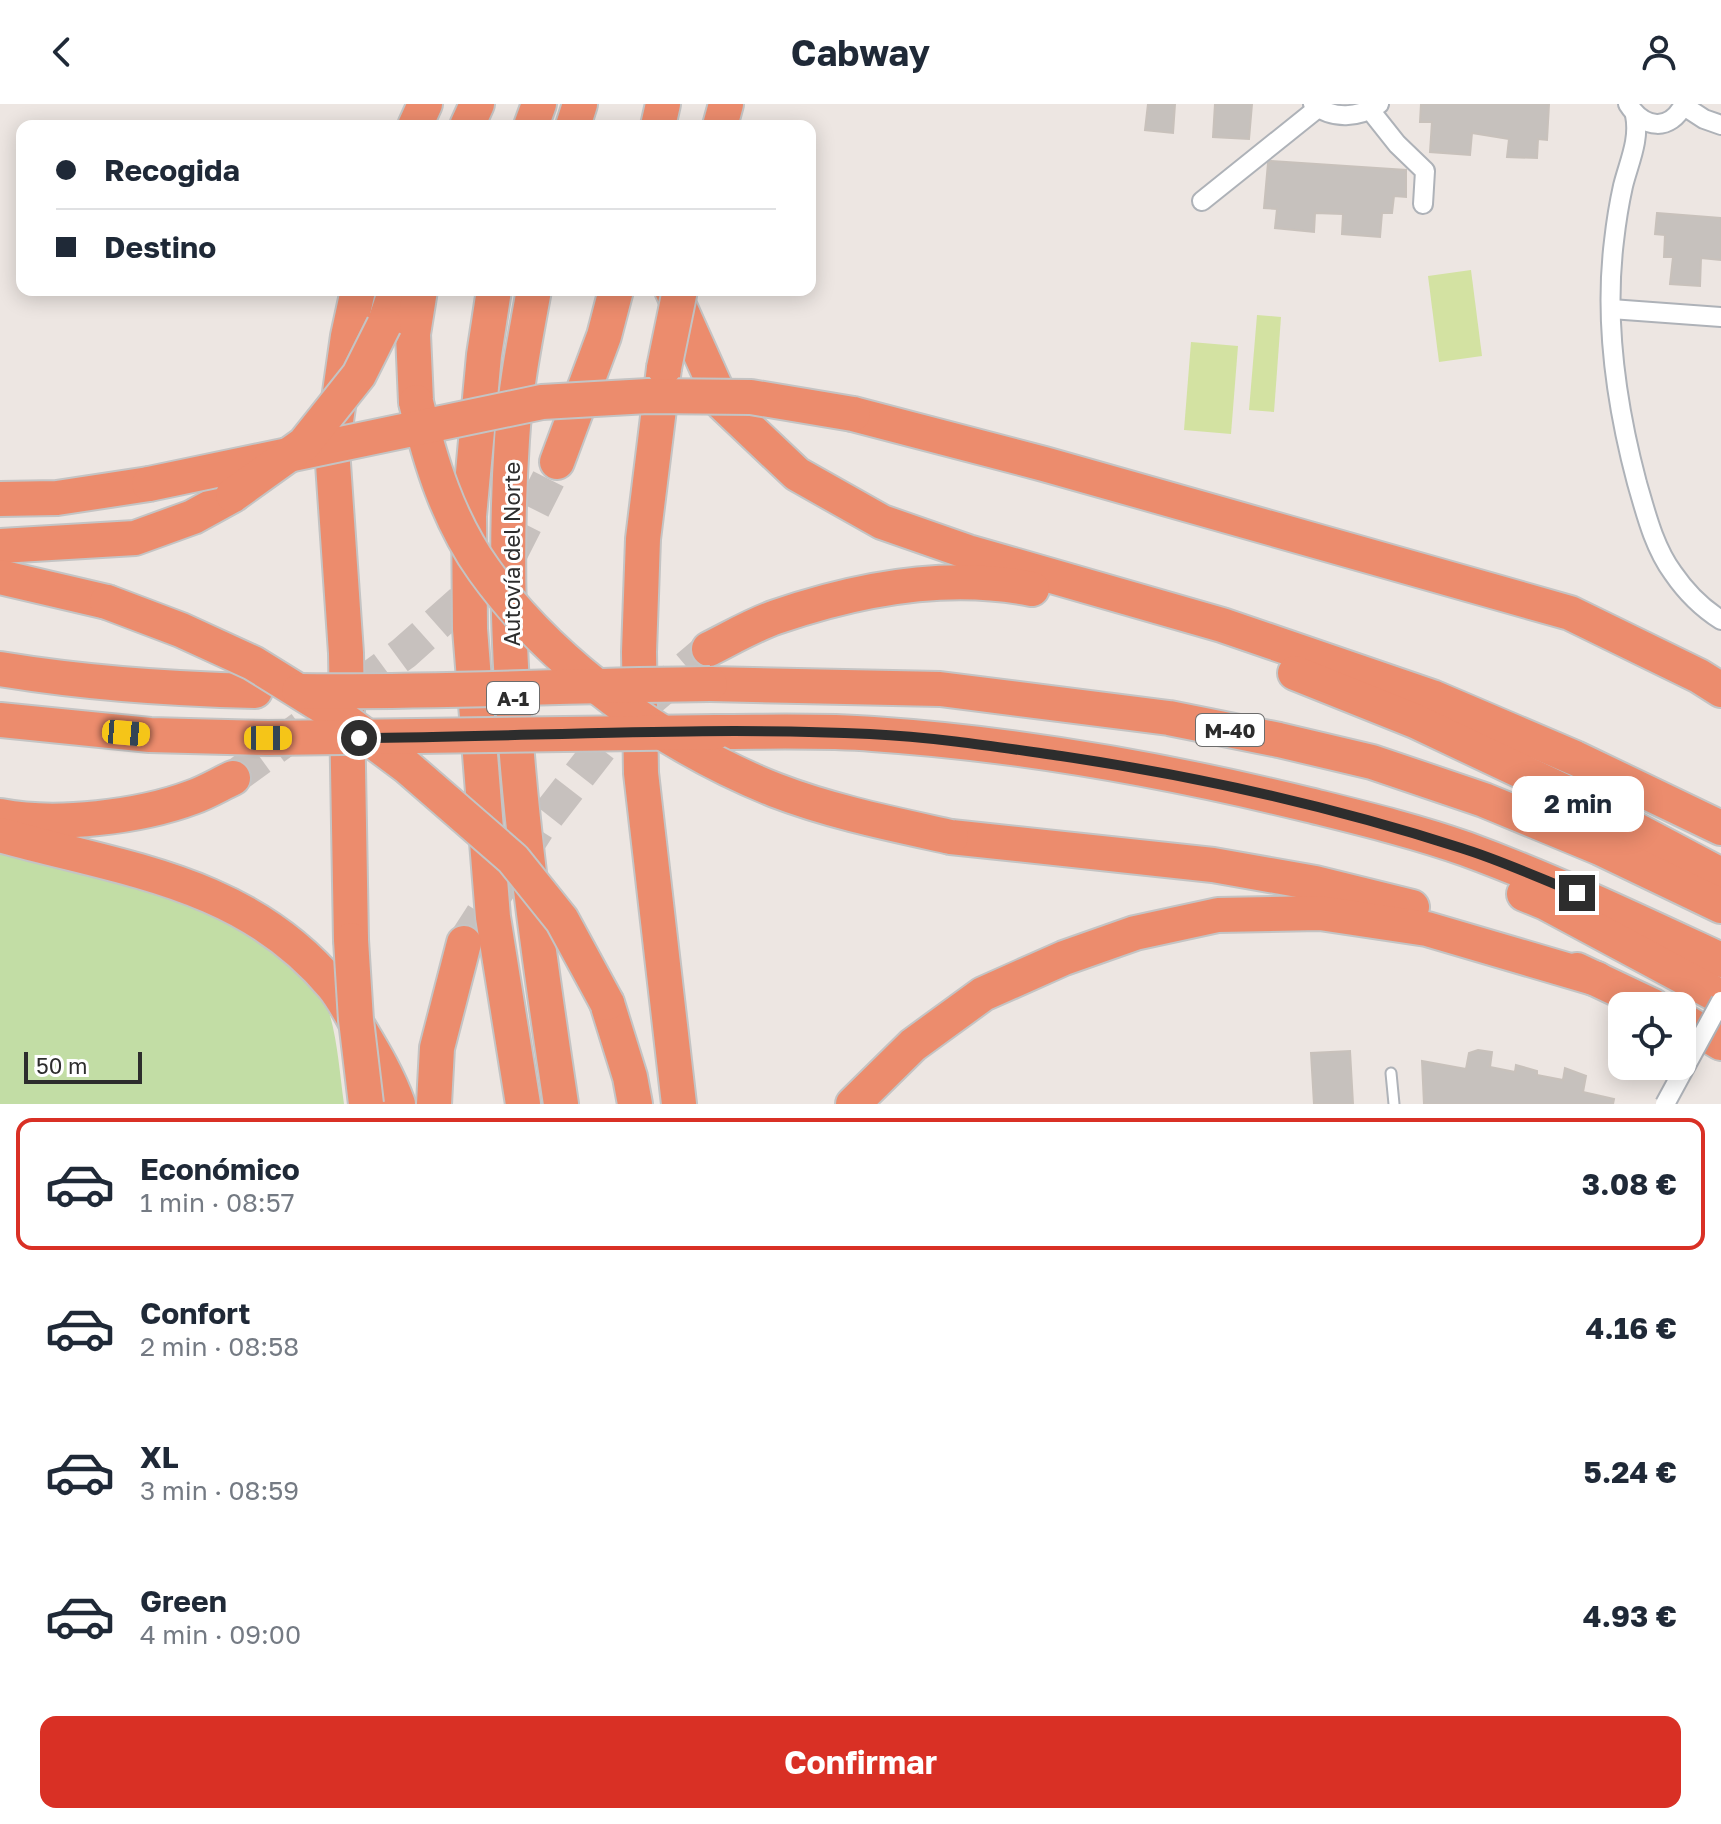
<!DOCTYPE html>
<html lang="es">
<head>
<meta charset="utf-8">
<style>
  :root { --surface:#fff; --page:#f6f6f7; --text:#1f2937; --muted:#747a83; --line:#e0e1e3; --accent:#d93025 }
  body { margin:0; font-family:"Golos Text",sans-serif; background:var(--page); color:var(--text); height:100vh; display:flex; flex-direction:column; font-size:30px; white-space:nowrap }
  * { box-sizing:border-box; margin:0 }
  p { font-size:26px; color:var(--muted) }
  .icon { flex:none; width:44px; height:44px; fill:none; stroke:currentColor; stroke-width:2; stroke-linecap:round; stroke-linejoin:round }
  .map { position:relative; height:1000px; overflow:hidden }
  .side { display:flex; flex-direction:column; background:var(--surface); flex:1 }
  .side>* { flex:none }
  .guide { position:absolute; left:16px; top:16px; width:800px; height:176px; border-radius:16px; box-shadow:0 4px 20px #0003; display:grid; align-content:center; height:176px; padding:0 40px; background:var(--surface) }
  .fabs { position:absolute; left:1608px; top:888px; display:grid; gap:16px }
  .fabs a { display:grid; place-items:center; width:88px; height:88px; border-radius:16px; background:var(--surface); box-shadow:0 4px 20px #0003; font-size:40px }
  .scale { position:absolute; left:24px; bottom:20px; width:118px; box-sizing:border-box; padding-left:8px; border:4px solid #2d2d2d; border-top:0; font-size:22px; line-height:28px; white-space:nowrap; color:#2d2d2d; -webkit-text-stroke:6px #fff; paint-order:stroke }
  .end { position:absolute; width:36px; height:36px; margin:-18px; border:10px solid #2d2d2d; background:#fff; box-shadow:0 0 0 4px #fff }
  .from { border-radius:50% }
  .bubble { position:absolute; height:56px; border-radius:16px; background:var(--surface); box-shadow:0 4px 20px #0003; font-size:26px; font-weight:700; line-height:56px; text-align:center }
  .car { position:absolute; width:24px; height:48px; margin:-24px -12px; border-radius:10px; box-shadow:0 0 6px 2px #0007; background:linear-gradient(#f5c518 24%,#345 0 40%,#f5c518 0 76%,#345 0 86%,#f5c518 0) }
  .guide b { display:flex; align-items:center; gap:28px; height:76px; font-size:30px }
  .guide b+b { border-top:2px solid var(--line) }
  .guide i { width:20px; height:20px; background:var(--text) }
  ul { padding:14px 0 0; list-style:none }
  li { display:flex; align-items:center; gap:24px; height:132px; margin:0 16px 12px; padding:0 24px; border:4px solid transparent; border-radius:16px }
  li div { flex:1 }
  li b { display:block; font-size:30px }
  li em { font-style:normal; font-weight:700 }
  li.current { border-color:var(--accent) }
  li>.icon { width:72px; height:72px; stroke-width:1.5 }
  .action { display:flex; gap:16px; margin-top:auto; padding:16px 40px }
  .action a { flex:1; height:92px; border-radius:16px; background:var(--accent); color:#fff; font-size:32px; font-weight:700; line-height:92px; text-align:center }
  header { display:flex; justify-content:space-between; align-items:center; height:104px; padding:0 40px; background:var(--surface); font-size:36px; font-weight:700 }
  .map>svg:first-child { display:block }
</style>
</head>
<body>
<header><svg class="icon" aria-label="back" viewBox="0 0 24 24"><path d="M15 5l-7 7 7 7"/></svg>Cabway<svg class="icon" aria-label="person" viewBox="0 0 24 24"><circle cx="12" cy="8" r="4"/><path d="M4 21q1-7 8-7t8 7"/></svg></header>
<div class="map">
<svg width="1721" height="1000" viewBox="0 0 1721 1000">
  <rect width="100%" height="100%" fill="#ede6e2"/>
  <!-- green -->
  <path fill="#c2dda5" d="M0,744C104,771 216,790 298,865C306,873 319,882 323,891C337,924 339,965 344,1000H0Z"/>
  <!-- pitch -->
  <g fill="#d3e2a2">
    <polygon points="1471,166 1482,252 1439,258 1428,172"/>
    <polygon points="1257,211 1281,213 1274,308 1249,306"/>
    <polygon points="1191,238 1238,242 1231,330 1184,326"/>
  </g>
  <!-- building -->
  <g fill="#c6c1bd" stroke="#c8c1bb" stroke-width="2">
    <polygon points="1148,0 1175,0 1173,29 1145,26"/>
    <polygon points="1215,0 1252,0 1249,35 1213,33"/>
    <polygon points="1421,0 1549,0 1547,36 1538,35 1537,54 1507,53 1509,35 1472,29 1470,51 1430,48 1432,18 1420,18"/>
    <polygon points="1271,57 1406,66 1406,93 1394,92 1392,109 1382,109 1380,133 1342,130 1343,110 1315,109 1314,128 1275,124 1277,105 1264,104 1268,59"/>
    <polygon points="1657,109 1721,114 1721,156 1701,154 1700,182 1670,180 1673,153 1664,153 1665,131 1655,130"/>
    <polygon points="1478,946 1492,948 1490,963 1515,968 1516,961 1537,967 1537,971 1563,976 1565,964 1586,972 1583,988 1614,995 1613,1000 1424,1000 1422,957 1466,965 1469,949"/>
    <polygon points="1350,947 1353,1000 1314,1000 1311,949"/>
  </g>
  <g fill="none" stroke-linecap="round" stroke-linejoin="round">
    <!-- highway-tunnel -->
    <g stroke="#c7c1be" stroke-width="34" stroke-dasharray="34 17" stroke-linecap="butt">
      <polyline points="233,674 404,549 507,457 557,358"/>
      <polyline points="464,839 538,724 616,624 709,545"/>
    </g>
    <!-- lane casing -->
    <g stroke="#aeb2b8" stroke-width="13">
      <polyline id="lane" points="1391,969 1394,1000"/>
    </g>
    <!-- street casing -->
    <g stroke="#aeb2b8" stroke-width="22">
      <g id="street">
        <path d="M1313,0C1333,16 1359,14 1379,0"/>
        <path d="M1628,0C1644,25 1670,28 1684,0"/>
        <polyline points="1684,2 1704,15 1721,21"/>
        <polyline points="1370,6 1397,40 1425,67 1423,100"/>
        <path d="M1635,11C1640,36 1629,58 1623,82C1619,100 1616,119 1614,137C1604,218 1616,300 1637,379C1646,410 1654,443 1673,469C1686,488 1702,504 1721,516"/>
        <polyline points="1202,97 1318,4"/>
        <polyline points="1611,205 1721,213"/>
      </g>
    </g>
    <!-- highway casing -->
    <g stroke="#c4c4c4" stroke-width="38">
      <g id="highway">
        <polyline points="415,22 425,0"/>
        <polyline points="467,22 477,0"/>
        <polyline points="531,22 539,0"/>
        <polyline points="573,22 580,0"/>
        <polyline points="658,22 663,0"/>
        <polyline points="720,22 726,0"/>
        <polyline points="494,186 484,251 469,412 470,525 493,813 523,1000"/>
        <path d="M534,186C525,235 515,286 512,336C497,559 528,780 561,1000"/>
        <polyline points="672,186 723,300 797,370 882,418 968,448 1222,521 1432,593 1575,654 1721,724"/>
        <polyline points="384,221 396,186"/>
        <polyline points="664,264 643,435 639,548 641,669 679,1000"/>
        <polyline points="416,298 413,230 420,186"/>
        <polyline points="853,310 1044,360 1570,509 1699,572 1721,586"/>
        <polyline points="557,358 604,232 616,186"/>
        <polyline points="0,395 57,394 149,380"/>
        <polyline points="0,442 135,434 193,413 233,391"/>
        <polyline points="0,473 107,498"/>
        <path d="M709,545C731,534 753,521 776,513C857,485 947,468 1032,485"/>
        <path d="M0,565C85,579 169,585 255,587"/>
        <polyline points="1295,569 1415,617 1561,686 1721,771"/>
        <polyline points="710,580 940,585 1169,614 1279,636 1372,658 1484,696 1600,744 1721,802"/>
        <polyline points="0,616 150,631 268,634"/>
        <path d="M716,628C768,628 821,626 873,630C1020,640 1166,666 1309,701C1361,714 1415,727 1466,745C1553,777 1637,817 1721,856"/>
        <path d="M0,712C56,723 140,713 193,693C207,688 220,680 233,674"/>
        <path d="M0,731C122,765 246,777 333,882C343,894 351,910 359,924C374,949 388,972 398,1000"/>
        <polyline points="951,733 1213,761 1315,779 1412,803"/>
        <polyline points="1524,790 1546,799 1721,893"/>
        <polyline points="351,836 346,549 332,345 348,232 358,186"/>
        <polyline points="1577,866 1653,902"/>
        <polyline points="607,899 630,973 635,1000"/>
        <polyline points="1682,916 1721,939"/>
        <polyline points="434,1000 437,944 464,839"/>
        <polyline points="853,1000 913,941 983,890 1064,854 1135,829 1218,811 1320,809 1427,825 1597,875"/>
      </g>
    </g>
    <!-- lane -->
    <use href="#lane" stroke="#fff" stroke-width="9"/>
    <!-- street -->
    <use href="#street" stroke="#fff" stroke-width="18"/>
    <!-- highway -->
    <use href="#highway" stroke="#ec8c6d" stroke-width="34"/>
    <!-- street-bridge casing -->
    <g stroke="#aeb2b8" stroke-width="22" stroke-linecap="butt">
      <polyline id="street-bridge" points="1665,1000 1721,897"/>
    </g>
    <!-- highway-bridge casing -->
    <g stroke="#c4c4c4" stroke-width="38" stroke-linecap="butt">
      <g id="highway-bridge">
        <polyline points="664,264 680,186"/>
        <path d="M416,298C430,357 448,416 484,466C553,562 665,642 775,686C832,708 892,720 951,733"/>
        <polyline points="149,380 542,298 648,292 751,293 853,310"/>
        <polyline points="233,391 304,340 359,271 384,221"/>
        <polyline points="107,498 181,526 253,559 340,613 406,662 513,755 562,816 607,899"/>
        <path d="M299,587C436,589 573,581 710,580"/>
        <polyline points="268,634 716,628"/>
        <polyline points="351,836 356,916 366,1000"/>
      </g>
    </g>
    <!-- street-bridge -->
    <use href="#street-bridge" stroke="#fff" stroke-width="18"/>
    <!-- highway-bridge -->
    <use href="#highway-bridge" stroke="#ec8c6d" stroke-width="34"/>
  </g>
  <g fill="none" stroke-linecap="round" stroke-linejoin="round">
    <!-- route -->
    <path stroke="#2d2d2d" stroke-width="10" d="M359,634C529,633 700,622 870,630C934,633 998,643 1061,652C1196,672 1331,702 1461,744C1500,756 1539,774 1577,789"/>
  </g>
  <g text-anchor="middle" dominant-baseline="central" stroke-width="6" stroke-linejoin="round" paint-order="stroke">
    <!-- shield labels -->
    <g fill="#fff" stroke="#6c6c6c" stroke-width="2">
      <rect x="487" y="578" width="52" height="32" rx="6"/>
      <rect x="1196" y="610" width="68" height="32" rx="6"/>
    </g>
    <g font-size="20" font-weight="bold" fill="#2d2d2d">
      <text x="513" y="594">A-1</text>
      <text x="1230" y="626">M-40</text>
    </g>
    <!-- street labels -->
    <g font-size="22" fill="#2d2d2d" stroke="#fff">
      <text transform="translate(511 450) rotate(-90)">Autovía del Norte</text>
    </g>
  </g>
</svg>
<div class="fabs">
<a><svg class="icon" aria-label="locate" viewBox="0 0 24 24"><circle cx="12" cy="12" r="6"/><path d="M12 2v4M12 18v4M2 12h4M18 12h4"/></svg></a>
</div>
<div class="scale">50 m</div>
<i class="end from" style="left:359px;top:634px"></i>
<i class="end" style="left:1577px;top:789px"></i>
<div class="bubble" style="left:1512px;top:672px;width:132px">2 min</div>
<i class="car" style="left:126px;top:629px;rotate:95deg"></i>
<i class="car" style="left:268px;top:634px;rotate:90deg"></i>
<div class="guide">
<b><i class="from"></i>Recogida</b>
<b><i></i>Destino</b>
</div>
</div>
<section class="side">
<ul>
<li class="current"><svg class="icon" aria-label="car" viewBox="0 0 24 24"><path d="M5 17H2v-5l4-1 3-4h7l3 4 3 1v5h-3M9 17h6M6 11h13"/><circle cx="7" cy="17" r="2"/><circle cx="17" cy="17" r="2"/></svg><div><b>Económico</b><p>1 min · 08:57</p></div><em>3.08 €</em></li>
<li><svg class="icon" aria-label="car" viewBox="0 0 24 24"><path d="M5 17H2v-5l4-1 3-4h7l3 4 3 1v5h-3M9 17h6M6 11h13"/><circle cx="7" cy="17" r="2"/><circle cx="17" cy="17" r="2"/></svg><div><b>Confort</b><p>2 min · 08:58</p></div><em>4.16 €</em></li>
<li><svg class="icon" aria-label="car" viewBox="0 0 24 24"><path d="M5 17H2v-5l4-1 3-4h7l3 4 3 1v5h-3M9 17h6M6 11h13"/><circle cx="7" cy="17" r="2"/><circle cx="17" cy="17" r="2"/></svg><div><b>XL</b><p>3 min · 08:59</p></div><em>5.24 €</em></li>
<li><svg class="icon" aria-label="car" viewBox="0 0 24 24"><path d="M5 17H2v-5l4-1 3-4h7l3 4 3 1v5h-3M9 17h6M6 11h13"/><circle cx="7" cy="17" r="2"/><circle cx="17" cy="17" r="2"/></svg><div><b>Green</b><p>4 min · 09:00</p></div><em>4.93 €</em></li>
</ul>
<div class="action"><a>Confirmar</a></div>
</section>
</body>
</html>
